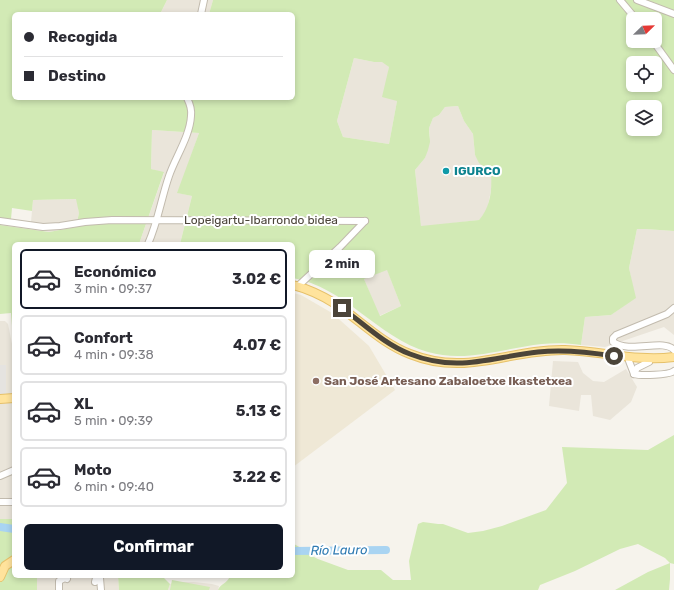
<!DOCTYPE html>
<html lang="es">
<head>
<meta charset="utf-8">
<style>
  :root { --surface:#fff; --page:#f2f2f3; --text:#2b2b33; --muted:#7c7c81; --line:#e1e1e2; --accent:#111827 }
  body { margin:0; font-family:Rubik,sans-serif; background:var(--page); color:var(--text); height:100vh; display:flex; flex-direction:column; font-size:15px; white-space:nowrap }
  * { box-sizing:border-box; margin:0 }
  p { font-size:13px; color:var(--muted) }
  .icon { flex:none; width:22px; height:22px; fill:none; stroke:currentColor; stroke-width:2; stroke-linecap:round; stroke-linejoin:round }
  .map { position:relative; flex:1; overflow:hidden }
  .drawer { position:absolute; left:12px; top:242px; width:283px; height:336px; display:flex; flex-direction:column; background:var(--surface); border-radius:6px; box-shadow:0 2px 6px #0003 }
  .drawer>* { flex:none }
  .banner { position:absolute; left:12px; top:12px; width:283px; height:88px; border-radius:6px; box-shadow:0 2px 6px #0003; display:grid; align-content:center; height:88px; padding:0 12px; background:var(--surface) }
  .needle { width:26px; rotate:67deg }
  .fabs { position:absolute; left:626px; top:12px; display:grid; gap:8px }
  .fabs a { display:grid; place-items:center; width:36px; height:36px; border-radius:6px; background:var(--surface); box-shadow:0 2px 6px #0003; font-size:20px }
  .end { position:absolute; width:18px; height:18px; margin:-9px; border:5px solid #4b4439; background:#fff; box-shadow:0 0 0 2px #fff }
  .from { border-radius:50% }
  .bubble { position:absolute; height:28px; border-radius:6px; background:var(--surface); box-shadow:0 2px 6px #0003; font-size:13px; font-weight:700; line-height:28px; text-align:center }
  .banner b { display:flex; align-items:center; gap:14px; height:38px; font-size:15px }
  .banner b+b { border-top:1px solid var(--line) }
  .banner i { width:10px; height:10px; background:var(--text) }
  ul { padding:7px 0 0; list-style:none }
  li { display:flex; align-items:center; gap:12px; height:60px; margin:0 8px 6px; padding:0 4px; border:2px solid var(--line); border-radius:6px }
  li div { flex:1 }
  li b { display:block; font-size:15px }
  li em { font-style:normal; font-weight:700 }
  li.current { border-color:var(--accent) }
  li>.icon { width:36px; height:36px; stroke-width:1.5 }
  .action { display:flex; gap:8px; margin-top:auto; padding:8px 12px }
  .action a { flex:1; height:46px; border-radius:6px; background:var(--accent); color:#fff; font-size:16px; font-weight:700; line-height:46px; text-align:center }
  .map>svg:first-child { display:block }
</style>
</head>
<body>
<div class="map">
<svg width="674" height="590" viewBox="0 0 674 590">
  <rect width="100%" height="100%" fill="#f6f3ec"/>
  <!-- residential -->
  <g fill="#eae5da">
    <polygon points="167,0 213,0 209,14 160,14"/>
    <polygon points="354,58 374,62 382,61 389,67 388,74 397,101 389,144 343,137 337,121"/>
    <polygon points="458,106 464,121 473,134 475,155 491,173 492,184 488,206 485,213 479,220 421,227 415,170 425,158 430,136 429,128 433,118 439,115 445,107"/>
    <polygon points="152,130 199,133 178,193 192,196 180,244 139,244 164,173 151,169"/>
    <polygon points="77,199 79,213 76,227 49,232 0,225 0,218 31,222 33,200"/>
    <polygon points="637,229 645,229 674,231 674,335 664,327 605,347 581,345 585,317 611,315 635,298 629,268"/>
    <polygon points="387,269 401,306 379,316 364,279"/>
    <polygon points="0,321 5,321 8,324 14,354 14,576 118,576 119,590 0,590"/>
    <polygon points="553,361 578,362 583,373 593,381 604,382 626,369 637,387 631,402 610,420 593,416 591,395 581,395 579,411 549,406"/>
    <polygon points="176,582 194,582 212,584 219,586 218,590 168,590 170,584"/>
  </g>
  <!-- education -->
  <polygon fill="#efe8d6" points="293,293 301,295 332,313 369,346 395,390 293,467"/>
  <!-- green -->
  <g fill="#d2eab5" fill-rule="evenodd">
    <path d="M0,0H167L160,14H14V98H293V14H209L213,0H674V231L645,229H637L629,268L636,298L611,315L585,317L581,345C568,343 555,343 542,344C504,348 466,363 428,352C378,338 345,287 293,278V244H180L192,196L177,193L199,133L152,130L151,169L164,172L139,244H14V352L11,313L0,314V225L49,232L76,227L79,213L76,199L33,200L32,211L12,208L11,219L0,218ZM633,19H655V41H633ZM354,58L374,62H382L389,67L382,97L397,101L389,144L343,137L337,121ZM633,63H655V85H633ZM458,106L464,121L473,134L475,155L479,163L491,173C492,190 491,206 479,220L421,226L415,170L425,158L428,150L430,142L429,128L433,118L439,115L445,107ZM633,107H655V129H633ZM387,270L401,306L380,316L364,279Z"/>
    <path d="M674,435V564L670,563V579L669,590H615L648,572L670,563L665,558L638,544L620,549L575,571L540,585L538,590H218C220,584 228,583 230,576H293L294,544L303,549L312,552V556L318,559L348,570H381L393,580H411L409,561L418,524L423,522L438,524H443L468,533L483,531L502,526L546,510L567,483L562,447L648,450Z"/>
    <polygon points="0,519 14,519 14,576 37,576 37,590 0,590"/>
    <polygon points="118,576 162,576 170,584 168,590 119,590"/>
    <polygon points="172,580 210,587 209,590 170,590"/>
  </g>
  <!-- parking -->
  <polygon fill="#e5e3e0" points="0,365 6,365 6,395 0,396"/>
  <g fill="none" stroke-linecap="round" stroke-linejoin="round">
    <!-- river -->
    <g stroke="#a9d4f2" stroke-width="8">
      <polyline points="0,527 14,529"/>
      <polyline points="293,551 386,550"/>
    </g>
    <!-- minor casing -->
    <g stroke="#c2bbae" stroke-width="8">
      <g id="minor">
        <polyline points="620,0 636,19"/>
        <polyline points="637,0 674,14"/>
        <polyline points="201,14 204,0"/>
        <polyline points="653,41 674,70"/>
        <polyline points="0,221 43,227 60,226 85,222 112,220 365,221"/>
        <path d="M148,244C158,222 161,199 169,176C175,158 190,136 191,116C192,109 190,104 187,98"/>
        <polyline points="298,286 340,247 365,221"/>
        <path d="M674,308L667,314L616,335L613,338V342C630,354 664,338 674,350"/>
        <polyline points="629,361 634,374"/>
        <path d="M634,374C641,376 669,375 674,371"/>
        <polyline points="634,374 637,368 649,362"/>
        <polyline points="0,476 14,470"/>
        <polyline points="0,502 14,502"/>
        <polyline points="95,582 96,578 100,578 101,590"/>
        <polyline points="59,590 59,581 65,578 67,579"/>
      </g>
    </g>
    <!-- major casing -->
    <g stroke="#e6c16a" stroke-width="10">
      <g id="major">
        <path d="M293,285C308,289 321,295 334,303C360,320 381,343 410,354C467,377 508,349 565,350C602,351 637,362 674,357"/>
        <polyline points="0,399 14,398"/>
        <polyline points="0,577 5,566 14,560"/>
      </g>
    </g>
    <!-- minor -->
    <use href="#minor" stroke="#fff" stroke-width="6"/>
    <!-- major -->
    <use href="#major" stroke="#ffe39c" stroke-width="8"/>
  </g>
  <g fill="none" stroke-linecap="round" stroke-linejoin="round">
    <!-- route -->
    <path stroke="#4b4439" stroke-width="5" d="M342,308C364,324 384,344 410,354C458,373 491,357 538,352C564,349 589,352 614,356"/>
  </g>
  <!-- markers -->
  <circle fill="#0f9aa8" stroke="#fff" stroke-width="1.5" cx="446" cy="171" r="4"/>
  <circle fill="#8d6e63" stroke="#fff" stroke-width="1.5" cx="316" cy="381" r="4"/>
  <g text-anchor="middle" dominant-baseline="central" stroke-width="4" stroke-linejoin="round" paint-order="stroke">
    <!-- culture labels -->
    <g font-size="12" font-weight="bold" fill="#0d838f" stroke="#fff" text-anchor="start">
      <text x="454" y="171">IGURCO</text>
    </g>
    <!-- street labels -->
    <g font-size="12" fill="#4b4439" stroke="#fff">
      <text x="261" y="220">Lopeigartu-Ibarrondo bidea</text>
    </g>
    <!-- education labels -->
    <g font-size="12" font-weight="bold" fill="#785e54" stroke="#fff" text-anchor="start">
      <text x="324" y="381">San José Artesano Zabaloetxe Ikastetxea</text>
    </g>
    <!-- water labels -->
    <g font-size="13" font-style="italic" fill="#2e7ab2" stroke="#fff">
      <text transform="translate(339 550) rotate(-1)">Río Lauro</text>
    </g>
  </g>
</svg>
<div class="fabs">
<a><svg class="needle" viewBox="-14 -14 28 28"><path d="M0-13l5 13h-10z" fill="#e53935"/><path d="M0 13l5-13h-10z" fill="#7c7c81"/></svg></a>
<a><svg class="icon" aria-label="locate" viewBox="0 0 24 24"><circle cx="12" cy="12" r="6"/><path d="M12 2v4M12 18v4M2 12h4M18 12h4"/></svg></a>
<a><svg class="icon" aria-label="layers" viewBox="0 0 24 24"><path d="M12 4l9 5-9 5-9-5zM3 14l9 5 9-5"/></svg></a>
</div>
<i class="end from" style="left:614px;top:356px"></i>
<i class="end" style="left:342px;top:308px"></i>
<div class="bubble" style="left:309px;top:250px;width:66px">2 min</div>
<div class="banner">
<b><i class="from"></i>Recogida</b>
<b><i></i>Destino</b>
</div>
<section class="drawer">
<ul>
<li class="current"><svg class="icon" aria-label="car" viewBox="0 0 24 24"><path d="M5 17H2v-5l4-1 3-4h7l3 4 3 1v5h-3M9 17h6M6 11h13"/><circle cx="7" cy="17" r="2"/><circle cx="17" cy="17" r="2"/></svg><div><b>Económico</b><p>3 min · 09:37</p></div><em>3.02 €</em></li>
<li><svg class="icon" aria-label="car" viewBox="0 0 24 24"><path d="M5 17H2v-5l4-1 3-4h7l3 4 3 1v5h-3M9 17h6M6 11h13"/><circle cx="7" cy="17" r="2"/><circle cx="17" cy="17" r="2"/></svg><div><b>Confort</b><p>4 min · 09:38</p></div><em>4.07 €</em></li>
<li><svg class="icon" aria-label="car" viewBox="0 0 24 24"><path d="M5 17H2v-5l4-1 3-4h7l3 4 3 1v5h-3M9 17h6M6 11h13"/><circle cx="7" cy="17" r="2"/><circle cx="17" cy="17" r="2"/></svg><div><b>XL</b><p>5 min · 09:39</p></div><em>5.13 €</em></li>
<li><svg class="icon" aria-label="car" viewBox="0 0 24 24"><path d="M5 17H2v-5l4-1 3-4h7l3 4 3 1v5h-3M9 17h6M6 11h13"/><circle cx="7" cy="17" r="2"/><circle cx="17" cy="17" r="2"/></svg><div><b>Moto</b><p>6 min · 09:40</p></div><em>3.22 €</em></li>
</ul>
<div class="action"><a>Confirmar</a></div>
</section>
</div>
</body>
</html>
